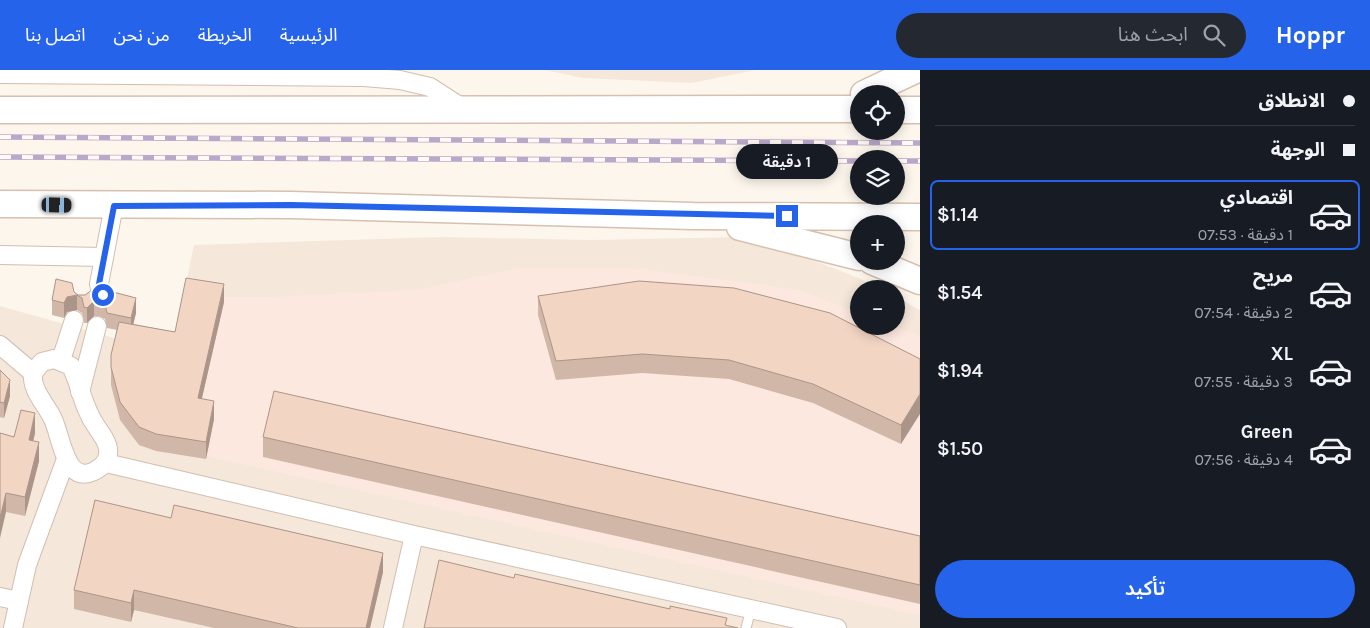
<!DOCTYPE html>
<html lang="ar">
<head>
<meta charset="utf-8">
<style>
  :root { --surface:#171b24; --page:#242831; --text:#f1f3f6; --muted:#9ea1a6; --line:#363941; --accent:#2563eb }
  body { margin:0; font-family:Karla,"Noto Sans Arabic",sans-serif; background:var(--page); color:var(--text); direction:rtl; height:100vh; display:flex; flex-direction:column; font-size:19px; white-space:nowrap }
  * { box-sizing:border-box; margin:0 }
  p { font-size:16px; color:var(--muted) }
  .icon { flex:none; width:28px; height:28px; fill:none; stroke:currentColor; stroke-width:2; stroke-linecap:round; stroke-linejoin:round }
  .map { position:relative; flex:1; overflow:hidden; direction:ltr }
  .sheet { display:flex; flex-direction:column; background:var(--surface); width:450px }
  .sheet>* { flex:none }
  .guide { display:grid; align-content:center; height:110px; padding:0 15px; background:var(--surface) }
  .controls { position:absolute; left:850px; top:15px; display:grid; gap:10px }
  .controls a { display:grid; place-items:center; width:55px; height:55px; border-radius:50%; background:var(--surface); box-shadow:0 2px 12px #0003; font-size:25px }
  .end { position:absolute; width:22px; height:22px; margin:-11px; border:6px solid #2563eb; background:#fff; box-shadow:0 0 0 2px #fff }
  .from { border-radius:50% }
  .bubble { position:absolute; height:35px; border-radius:18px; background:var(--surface); box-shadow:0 2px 12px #0003; font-size:16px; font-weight:600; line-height:35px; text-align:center; direction:rtl }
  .car { position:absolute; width:15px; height:30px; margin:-15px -8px; border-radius:6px; box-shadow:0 0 4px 1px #0007; background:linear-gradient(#222 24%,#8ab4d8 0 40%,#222 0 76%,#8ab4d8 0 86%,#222 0) }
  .guide b { display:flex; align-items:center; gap:18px; height:48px; font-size:19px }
  .guide b+b { border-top:1px solid var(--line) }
  .guide i { width:12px; height:12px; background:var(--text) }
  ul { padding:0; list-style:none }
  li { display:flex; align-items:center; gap:15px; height:70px; margin:0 10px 8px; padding:0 5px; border:2px solid transparent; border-radius:8px }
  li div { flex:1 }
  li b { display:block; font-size:19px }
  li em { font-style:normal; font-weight:600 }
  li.active { border-color:var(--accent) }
  li>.icon { width:45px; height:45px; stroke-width:1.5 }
  .cta { display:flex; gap:10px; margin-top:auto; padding:10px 15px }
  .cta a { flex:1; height:58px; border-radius:30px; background:var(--accent); color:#fff; font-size:20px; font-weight:600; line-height:58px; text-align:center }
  header { display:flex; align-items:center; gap:30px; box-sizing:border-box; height:70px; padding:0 25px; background:var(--accent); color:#fff }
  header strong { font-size:24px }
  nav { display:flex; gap:28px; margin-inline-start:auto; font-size:18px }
  .search { width:350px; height:45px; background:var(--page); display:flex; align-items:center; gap:12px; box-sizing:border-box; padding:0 18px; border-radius:28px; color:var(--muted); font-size:19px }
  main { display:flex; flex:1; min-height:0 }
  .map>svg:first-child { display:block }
</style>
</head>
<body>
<header>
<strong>Hoppr</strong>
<div class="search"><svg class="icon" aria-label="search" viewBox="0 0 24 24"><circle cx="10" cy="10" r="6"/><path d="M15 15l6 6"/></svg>ابحث هنا</div>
<nav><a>الرئيسية</a><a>الخريطة</a><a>من نحن</a><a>اتصل بنا</a></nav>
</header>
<main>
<section class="sheet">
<div class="guide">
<b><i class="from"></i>الانطلاق</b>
<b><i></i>الوجهة</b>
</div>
<ul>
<li class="active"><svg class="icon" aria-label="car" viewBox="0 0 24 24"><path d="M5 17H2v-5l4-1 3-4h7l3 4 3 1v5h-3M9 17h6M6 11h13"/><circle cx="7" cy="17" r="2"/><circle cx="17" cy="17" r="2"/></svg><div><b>اقتصادي</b><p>1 دقيقة · 07:53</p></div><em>$1.14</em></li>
<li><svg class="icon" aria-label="car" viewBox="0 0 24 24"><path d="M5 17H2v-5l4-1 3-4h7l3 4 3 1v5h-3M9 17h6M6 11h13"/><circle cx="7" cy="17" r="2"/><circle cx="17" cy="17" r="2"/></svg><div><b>مريح</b><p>2 دقيقة · 07:54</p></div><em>$1.54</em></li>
<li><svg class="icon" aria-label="car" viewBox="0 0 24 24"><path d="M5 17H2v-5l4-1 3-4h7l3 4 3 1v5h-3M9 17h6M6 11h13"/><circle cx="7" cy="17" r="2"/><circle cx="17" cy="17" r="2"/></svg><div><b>XL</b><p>3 دقيقة · 07:55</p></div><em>$1.94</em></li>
<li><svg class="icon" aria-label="car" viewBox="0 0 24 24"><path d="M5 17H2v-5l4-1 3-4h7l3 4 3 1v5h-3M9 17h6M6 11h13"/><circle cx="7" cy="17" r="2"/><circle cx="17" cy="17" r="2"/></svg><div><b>Green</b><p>4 دقيقة · 07:56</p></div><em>$1.50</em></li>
</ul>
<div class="cta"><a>تأكيد</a></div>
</section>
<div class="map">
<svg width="920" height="558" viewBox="0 0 920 558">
  <rect width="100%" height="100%" fill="#fdf6ec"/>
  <!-- residential -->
  <g fill="#f5e8da">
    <polygon points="545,0 755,0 692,13 583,8"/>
    <polygon points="441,167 590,170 739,167 799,185 859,208 879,219 859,219 859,256 896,256 896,227 920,240 920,558 0,558 0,236 171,284 194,175"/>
  </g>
  <!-- commercial -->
  <polygon fill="#fde8e0" points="519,198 631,198 798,220 859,243 859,256 895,256 920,266 920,545 153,374 207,227 276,227 418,220"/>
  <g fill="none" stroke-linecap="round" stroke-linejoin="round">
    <!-- lane casing -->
    <g stroke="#d1beb0" stroke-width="11">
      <polyline id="lane" points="746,558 751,539"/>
    </g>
    <!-- street casing -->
    <g stroke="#d1beb0" stroke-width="20">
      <g id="street">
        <polyline points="0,4 364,7 400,10 430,17 464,39"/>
        <polyline points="0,185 104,187"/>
        <polyline points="103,235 99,214 114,135"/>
        <polyline points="0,275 33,303"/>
        <path d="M54,289L71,296C81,316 83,338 96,356C101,364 107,370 108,379C109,385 106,392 102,396C65,425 62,365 52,347C44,332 31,319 33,303L42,292Z"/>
        <polyline points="61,290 74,250"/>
        <polyline points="80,322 97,256"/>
        <polyline points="106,393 414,465 837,558"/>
        <polyline points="0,527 19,531"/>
        <polyline points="13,558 27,495 66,389"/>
        <polyline points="393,558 414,465"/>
      </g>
    </g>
    <!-- secondary casing -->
    <g stroke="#d6c0b0" stroke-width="29">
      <g id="secondary">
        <polyline points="864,24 915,0"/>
        <polyline points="0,40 859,39"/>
        <polyline points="896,40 920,40"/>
        <polyline points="0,134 291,135 693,146 920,147"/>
        <polyline points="740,157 859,187"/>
        <polyline points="872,191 920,211"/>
      </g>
    </g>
    <!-- lane -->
    <use href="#lane" stroke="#fff" stroke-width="9"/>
    <!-- street -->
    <use href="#street" stroke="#fff" stroke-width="18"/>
    <!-- secondary -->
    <use href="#secondary" stroke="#fff" stroke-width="26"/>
    <!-- rail casing -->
    <g stroke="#b9a8c9" stroke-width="5.5">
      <g id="rail">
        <polyline points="0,67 920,73"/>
        <polyline points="0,87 859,91"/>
        <polyline points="896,91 920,91"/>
      </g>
    </g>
    <!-- rail -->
    <use href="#rail" stroke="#fffaf3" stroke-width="4" stroke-dasharray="11" stroke-linecap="butt"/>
  </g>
  <!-- wall -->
  <g fill="#d1b7a8">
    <polygon points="74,222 78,225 95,226 100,230 136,243 133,254 175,262 224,232 202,328 214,349 206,389 156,381 139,375 120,350 111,315 111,285 117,260 107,258 105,249 99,246 94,246 87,253 84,253 82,243 77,240 67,242 64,248 52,245 52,230"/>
    <polygon points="538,226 920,289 901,374 813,333 729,309 642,303 556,310 538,245"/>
    <polygon points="0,300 10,326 4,348 0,347"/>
    <polygon points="0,363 14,367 35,363 33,371 39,391 25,446 6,442"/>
    <polygon points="263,367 920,466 920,534 263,387"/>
    <polygon points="383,502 370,558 214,558 134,540 131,552 74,539 74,520"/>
  </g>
  <!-- shaded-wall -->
  <g fill="#aa9588">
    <polygon points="224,214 224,232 198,345 198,328"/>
    <polygon points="77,225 77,240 67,242 64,248 64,233 67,227"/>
    <polygon points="136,228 136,243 131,264 131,248"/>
    <polygon points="94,231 94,246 87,253 87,238"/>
    <polygon points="10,310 10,326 4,348 4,333"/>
    <polygon points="920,324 920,344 901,374 901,355"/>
    <polygon points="214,331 214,349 206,389 206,372"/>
    <polygon points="35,343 35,363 29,389 29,370"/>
    <polygon points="39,372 39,391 25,446 25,427"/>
    <polygon points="6,423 6,442 0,468 0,448"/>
    <polygon points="383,483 383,502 370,558 366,558"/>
    <polygon points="134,520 134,540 131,552 131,533"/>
  </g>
  <!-- building -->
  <g fill="#f3d5c3" stroke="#aa9588">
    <polygon points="186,208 224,214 198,328 214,331 206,372 156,364 139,357 120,332 111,297 111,285 119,252 175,262"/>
    <polygon points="56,209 72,213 74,222 78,225 85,225 92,220 95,226 100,230 110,228 113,222 136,228 131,248 107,243 105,234 99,230 94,231 87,238 84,237 82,228 77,225 67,227 64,233 52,230"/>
    <polygon points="639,211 734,218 830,243 920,289 920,324 901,355 813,314 729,290 642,284 556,291 538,226"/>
    <polygon points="0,300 10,310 4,333 0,332"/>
    <polygon points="274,321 920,466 920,515 263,367"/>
    <polygon points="21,340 35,343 29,370 39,372 25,427 6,423 0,448 0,363 14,367"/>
    <polygon points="95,430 171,448 174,435 383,483 366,558 298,558 134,520 131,533 74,520"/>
    <polygon points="439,490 514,508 515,504 670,539 670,536 727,548 725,555 738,558 424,558"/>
  </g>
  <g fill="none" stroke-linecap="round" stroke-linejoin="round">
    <!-- route -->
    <polyline stroke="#2563eb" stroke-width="6" points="103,225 99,214 114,136 291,135 787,146"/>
  </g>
</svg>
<div class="controls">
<a><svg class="icon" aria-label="locate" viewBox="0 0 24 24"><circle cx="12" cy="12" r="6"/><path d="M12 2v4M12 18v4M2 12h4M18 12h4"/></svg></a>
<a><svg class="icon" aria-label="layers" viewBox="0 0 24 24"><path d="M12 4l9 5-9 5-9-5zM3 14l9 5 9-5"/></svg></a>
<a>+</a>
<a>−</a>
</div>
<i class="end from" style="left:103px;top:225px"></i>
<i class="end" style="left:787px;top:146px"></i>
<div class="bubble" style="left:736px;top:74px;width:102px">1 دقيقة</div>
<i class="car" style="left:57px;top:135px;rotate:91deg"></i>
</div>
</main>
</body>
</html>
